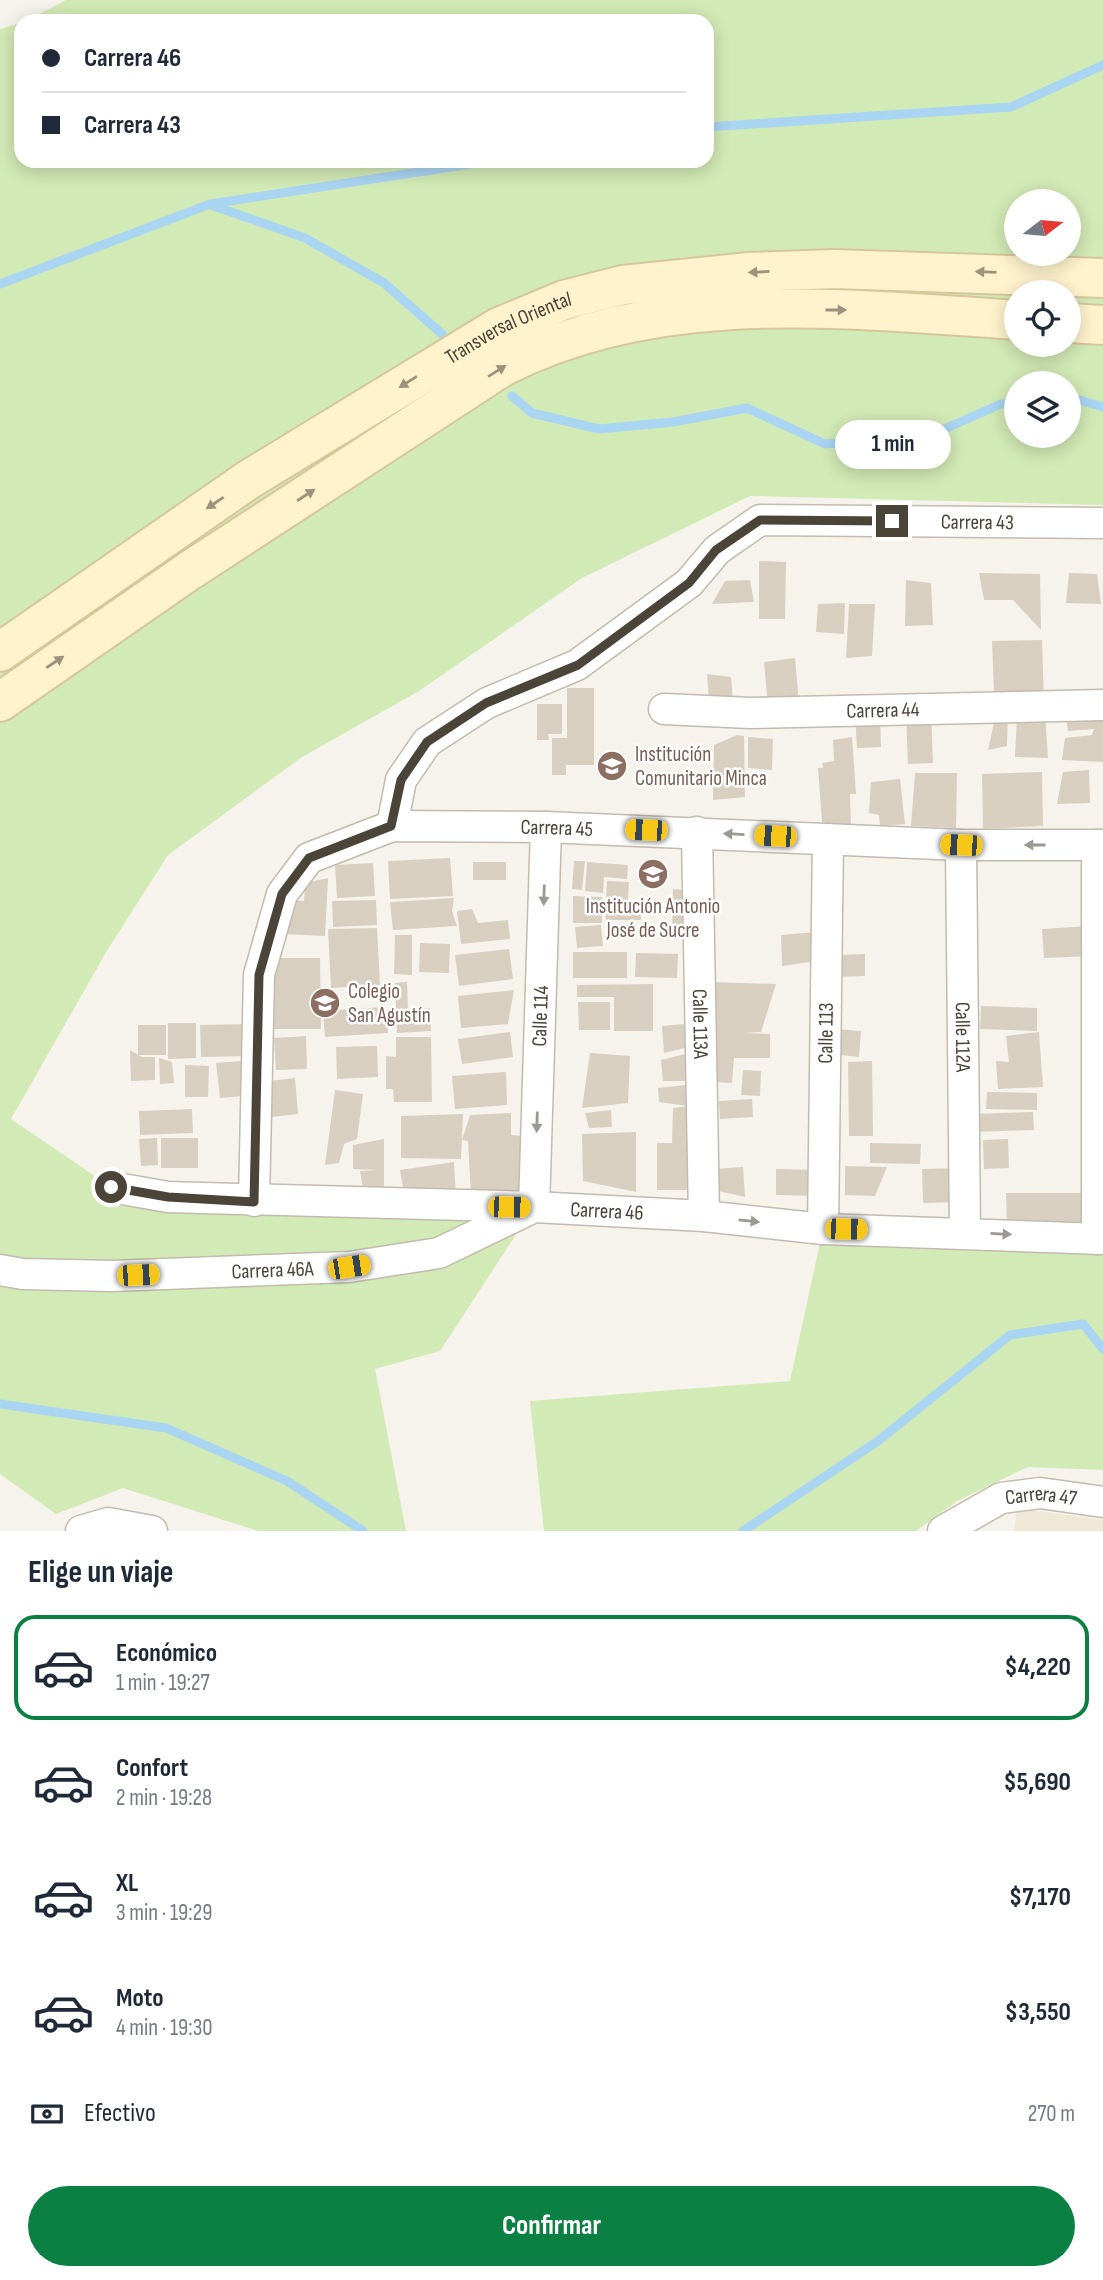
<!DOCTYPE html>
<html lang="es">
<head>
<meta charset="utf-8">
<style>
  :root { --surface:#fff; --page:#f6f6f7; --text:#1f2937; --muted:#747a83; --line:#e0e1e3; --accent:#0b8043 }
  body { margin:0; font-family:"Sofia Sans Condensed",sans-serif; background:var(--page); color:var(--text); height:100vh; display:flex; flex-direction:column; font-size:26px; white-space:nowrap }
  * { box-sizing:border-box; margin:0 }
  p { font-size:23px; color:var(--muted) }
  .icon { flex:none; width:38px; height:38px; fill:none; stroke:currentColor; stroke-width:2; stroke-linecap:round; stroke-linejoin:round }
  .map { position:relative; height:1531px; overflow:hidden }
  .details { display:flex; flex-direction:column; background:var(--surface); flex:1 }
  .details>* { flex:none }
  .banner { position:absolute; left:14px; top:14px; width:700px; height:154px; border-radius:21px; box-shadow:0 4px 18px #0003; display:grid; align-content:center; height:154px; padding:0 28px; background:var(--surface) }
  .needle { width:46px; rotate:74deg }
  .controls { position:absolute; left:1004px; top:189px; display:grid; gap:14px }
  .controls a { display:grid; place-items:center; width:77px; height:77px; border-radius:50%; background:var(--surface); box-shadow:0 4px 18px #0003; font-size:35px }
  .end { position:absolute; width:32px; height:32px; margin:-16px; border:9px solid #4b4439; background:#fff; box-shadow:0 0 0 4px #fff }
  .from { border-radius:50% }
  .bubble { position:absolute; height:49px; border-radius:24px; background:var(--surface); box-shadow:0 4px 18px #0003; font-size:23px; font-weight:700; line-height:49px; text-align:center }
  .car { position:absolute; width:21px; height:42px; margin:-21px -10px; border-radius:9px; box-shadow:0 0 5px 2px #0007; background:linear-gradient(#f5c518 24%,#345 0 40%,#f5c518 0 76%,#345 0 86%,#f5c518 0) }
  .banner b { display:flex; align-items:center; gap:24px; height:66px; font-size:26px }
  .banner b+b { border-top:2px solid var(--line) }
  .banner i { width:18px; height:18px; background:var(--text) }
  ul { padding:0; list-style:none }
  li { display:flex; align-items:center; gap:21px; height:105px; margin:0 14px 10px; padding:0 14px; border:4px solid transparent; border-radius:21px }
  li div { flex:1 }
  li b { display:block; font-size:26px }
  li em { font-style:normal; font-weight:700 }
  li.on { border-color:var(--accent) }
  li>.icon { width:63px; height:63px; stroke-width:1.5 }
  h2 { padding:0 28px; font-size:32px; line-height:84px }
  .pay { display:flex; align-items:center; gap:18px; height:77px; padding:0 28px; font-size:26px }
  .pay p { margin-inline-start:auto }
  .primary-button { display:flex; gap:14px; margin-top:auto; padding:14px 28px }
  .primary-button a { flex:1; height:80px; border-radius:42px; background:var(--accent); color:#fff; font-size:28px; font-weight:700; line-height:80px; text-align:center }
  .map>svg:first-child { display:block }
</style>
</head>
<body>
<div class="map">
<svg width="1103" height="1531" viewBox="0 0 1103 1531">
  <rect width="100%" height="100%" fill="#f6f3ec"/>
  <!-- education -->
  <polygon fill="#efe8d6" points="1017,1508 1103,1520 1103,1531 1014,1531"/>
  <!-- green -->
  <g fill="#d2eab5" fill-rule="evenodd">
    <path d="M66,0H1103V505L750,496L582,578L419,691L302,757L168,855L108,949L11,1119L111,1187L534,1207L440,1351L375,1369L406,1531H258L123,1488L56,1514L0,1474V29L21,23V161H707V21H26ZM1017,201H1069V254H1017ZM1017,292H1069V345H1017ZM1017,383H1069V436H1017Z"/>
    <polygon points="823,1229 1103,1244 1103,1470 1028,1467 957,1501 916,1531 544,1531 530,1401 790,1381"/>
  </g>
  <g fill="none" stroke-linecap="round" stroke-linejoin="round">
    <!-- stream -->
    <g stroke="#a9d4f2" stroke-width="9">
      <polyline points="707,127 1011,107 1103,65"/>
      <polyline points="211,205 305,238 384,283 442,334"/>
      <polyline points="0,284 210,204 490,161"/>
      <polyline points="512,396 532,413 599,429 673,422 747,408 825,444 926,437 1001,404 1017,402"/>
      <polyline points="1069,397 1103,407"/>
      <polyline points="0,1404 166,1428 287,1481 363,1531"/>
      <polyline points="743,1531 878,1441 1010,1335 1083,1324 1103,1349"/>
    </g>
  </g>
  <!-- building -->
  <g fill="#d8cfc1">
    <polygon points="759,561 786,562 785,619 759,619"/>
    <polygon points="979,573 1040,574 1041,630 1013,600 984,600"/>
    <polygon points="1069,573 1097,574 1101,604 1066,603"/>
    <polygon points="750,580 754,602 712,604 725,581"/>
    <polygon points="906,580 931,583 933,625 905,626"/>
    <polygon points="845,603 844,634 816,632 818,604"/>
    <polygon points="849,604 875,604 872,656 846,658"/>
    <polygon points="1042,640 1044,700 1009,701 1008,692 994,692 992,641"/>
    <polygon points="795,658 799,704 768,707 764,662"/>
    <polygon points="707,674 731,677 733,701 709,701"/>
    <polygon points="567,688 594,688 594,765 566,765 566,775 552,775 552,738 567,738"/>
    <polygon points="537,704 562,704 562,734 548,734 549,740 537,740"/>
    <polygon points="1103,707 1103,762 1062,760 1065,738 1092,735 1094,729 1068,731 1065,709"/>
    <polygon points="931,712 933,763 908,764 906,714"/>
    <polygon points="996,713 1008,713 1007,746 988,750"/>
    <polygon points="1045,713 1048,758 1015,757 1017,714"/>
    <polygon points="880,714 881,747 857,748 855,715"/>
    <polygon points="737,735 744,736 745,797 713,800 714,745"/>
    <polygon points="748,737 773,739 772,770 748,768"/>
    <polygon points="852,737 856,794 850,794 851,826 822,822 818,768 823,768 822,763 834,761 833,740"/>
    <polygon points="1089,770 1090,803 1057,804 1063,772"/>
    <polygon points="1042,772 1043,826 983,829 982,774"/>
    <polygon points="915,773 957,773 956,828 911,826"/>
    <polygon points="900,779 905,824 880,826 879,815 869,813 871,782"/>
    <polygon points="450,858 453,896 390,899 388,861"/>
    <polygon points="574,861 585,861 582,890 572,889"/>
    <rect x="473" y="862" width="33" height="18"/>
    <polygon points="587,862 628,865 627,879 604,877 603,893 585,891"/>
    <polygon points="373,863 375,896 337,898 335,865"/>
    <polygon points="328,878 325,936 283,934 284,900 304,901 305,883"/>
    <polygon points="607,881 629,882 628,901 641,901 641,920 606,920 605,901 617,901 606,900"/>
    <polygon points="673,889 690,891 692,935 672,936"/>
    <polygon points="573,896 602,897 602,923 573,923"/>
    <polygon points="454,898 452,911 457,926 393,930 390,902"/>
    <polygon points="376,900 377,925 333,927 332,901"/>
    <polygon points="472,909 478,923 508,920 510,939 461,944 457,911"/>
    <polygon points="601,925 603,946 577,948 575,927"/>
    <polygon points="1089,926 1091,956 1044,958 1042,929"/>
    <polygon points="377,928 380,985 331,988 328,929"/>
    <polygon points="815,932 817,961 782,966 781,935"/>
    <polygon points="395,935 412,935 412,975 394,974"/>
    <polygon points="420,943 450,944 449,973 419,972"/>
    <polygon points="509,949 513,979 459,986 455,955"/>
    <rect x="573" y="952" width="54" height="26"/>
    <polygon points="636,953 678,954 677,978 635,977"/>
    <polygon points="865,954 865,976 837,977 836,955"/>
    <polygon points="270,958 320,958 321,1029 271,1029"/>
    <polygon points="407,982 408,1009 430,1008 431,1031 397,1033 395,983"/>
    <polygon points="712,982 776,984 761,1032 743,1033 770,1034 770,1058 734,1058 732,1083 712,1082"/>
    <polygon points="653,984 653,1031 614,1031 614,997 577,997 577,985"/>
    <polygon points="514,990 508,1024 461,1028 458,996"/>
    <polygon points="578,1002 610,1002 610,1030 579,1030"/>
    <polygon points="981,1006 1037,1008 1037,1031 980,1029"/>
    <polygon points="386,1007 388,1033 325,1037 323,1011"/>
    <polygon points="168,1023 196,1023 196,1058 168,1059"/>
    <polygon points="252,1024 252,1056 201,1057 200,1025"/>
    <polygon points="684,1024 685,1048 664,1053 662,1026"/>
    <rect x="138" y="1025" width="28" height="30"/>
    <polygon points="834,1029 861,1031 859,1057 841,1055"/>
    <polygon points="510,1032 513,1057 462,1064 458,1039"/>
    <polygon points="1039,1032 1043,1087 998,1089 996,1061 1009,1062 1006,1036"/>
    <polygon points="306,1036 307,1069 276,1070 274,1038"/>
    <polygon points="396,1037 431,1037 432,1102 394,1102 393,1089 386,1089 386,1056 396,1057"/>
    <polygon points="377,1046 378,1077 337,1079 336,1047"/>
    <polygon points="130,1050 142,1057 155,1057 155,1080 131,1081"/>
    <polygon points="590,1053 630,1056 628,1103 582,1108"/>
    <polygon points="685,1054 687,1081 663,1081 661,1060"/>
    <polygon points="159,1058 172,1062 174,1083 160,1084"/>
    <polygon points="242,1061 245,1096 220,1098 216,1063"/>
    <polygon points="872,1061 873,1136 849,1136 848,1062"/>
    <polygon points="185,1065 209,1066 208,1097 185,1097"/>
    <polygon points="743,1070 761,1071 760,1096 741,1095"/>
    <polygon points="506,1072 507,1105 455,1109 452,1076"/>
    <polygon points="295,1078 298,1114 272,1117 269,1081"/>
    <polygon points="687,1085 688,1106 691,1190 657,1190 657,1143 672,1143 673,1108 688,1106 659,1102 658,1088"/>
    <polygon points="335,1090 363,1094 357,1139 344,1144 339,1163 325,1165"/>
    <polygon points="987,1092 1037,1093 1037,1110 986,1109"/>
    <polygon points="752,1099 753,1117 720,1119 719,1101"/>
    <polygon points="192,1109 193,1133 140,1135 139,1111"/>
    <polygon points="611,1110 612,1127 589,1128 585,1113"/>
    <polygon points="1033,1112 1034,1130 973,1132 972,1114"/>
    <polygon points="511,1113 511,1135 523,1136 522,1193 471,1197 468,1141 462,1140 470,1115"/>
    <polygon points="463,1114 461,1159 401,1158 401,1116"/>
    <polygon points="636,1132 636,1192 583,1181 582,1134"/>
    <polygon points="157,1138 158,1165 141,1166 139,1139"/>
    <rect x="161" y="1138" width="37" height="30"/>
    <polygon points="384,1139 384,1193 364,1195 360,1171 377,1170 353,1169 353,1145"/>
    <polygon points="1008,1139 1009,1168 984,1169 983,1140"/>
    <polygon points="870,1143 921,1144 920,1164 870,1163"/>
    <polygon points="454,1162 456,1199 405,1198 400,1170"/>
    <polygon points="845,1166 887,1167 875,1196 845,1195"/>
    <polygon points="743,1167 745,1197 714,1190 713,1169"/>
    <polygon points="960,1168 962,1202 923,1203 922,1169"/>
    <polygon points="776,1169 820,1170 819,1196 776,1195"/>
    <polygon points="1006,1193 1093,1193 1093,1224 1007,1226"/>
  </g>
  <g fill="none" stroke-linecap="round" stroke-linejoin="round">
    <!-- street casing -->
    <g stroke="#c2bbae" stroke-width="33">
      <g id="street">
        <path id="s1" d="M664,709L750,713L1103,705"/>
        <path id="s2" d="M392,826L401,780L427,742L487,703L577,665L689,583L717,550L760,520L1103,523"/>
        <path id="s3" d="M697,832L704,1216"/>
        <path id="s4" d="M961,845L965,1232"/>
        <polyline points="1097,845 1097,1239"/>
        <path id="s5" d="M111,1187L168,1197L534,1207L704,1216L823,1229L1103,1239"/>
        <path id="s6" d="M254,1201L259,975L282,894L309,858L392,826L546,827L961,845H1103"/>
        <path id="s7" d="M534,1207L546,827"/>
        <path id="s8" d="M823,1229L828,839"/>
        <path id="s9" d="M0,1270L23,1274L112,1276L349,1267L439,1253L528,1210"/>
        <polyline points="81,1531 108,1523 152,1531"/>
        <path id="s10" d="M943,1531L1001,1498L1040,1493L1103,1502"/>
      </g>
    </g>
    <!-- secondary casing -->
    <g stroke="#d6c79b" stroke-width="42">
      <g id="secondary">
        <polyline points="1069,323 1103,325"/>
        <path id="s11" d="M0,652L248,480L499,327L564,300L623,285L749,272L834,269L1103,278"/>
        <path d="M0,702L189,571L502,367C660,286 846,309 1017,320"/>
      </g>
    </g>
    <!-- street -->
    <use href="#street" stroke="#fff" stroke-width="30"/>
    <!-- secondary -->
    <use href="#secondary" stroke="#fff3cd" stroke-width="38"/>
  </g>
  <!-- one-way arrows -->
  <defs><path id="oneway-solid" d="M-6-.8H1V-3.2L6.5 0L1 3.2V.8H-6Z" transform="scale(1.75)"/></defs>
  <g fill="#9c937c">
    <use href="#oneway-solid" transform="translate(759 272) rotate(177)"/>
    <use href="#oneway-solid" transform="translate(986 272) rotate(-178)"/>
    <use href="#oneway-solid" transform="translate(836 310)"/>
    <use href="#oneway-solid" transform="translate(497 371) rotate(-32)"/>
    <use href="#oneway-solid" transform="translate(408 382) rotate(148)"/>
    <use href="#oneway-solid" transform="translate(306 495) rotate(-33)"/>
    <use href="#oneway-solid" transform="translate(215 503) rotate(146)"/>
    <use href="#oneway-solid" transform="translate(55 662) rotate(-34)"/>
  </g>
  <g fill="#9c9892">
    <use href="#oneway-solid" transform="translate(734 834) rotate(-177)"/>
    <use href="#oneway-solid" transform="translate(1035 845) rotate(-180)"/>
    <use href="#oneway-solid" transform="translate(544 895) rotate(92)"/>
    <use href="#oneway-solid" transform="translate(537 1122) rotate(92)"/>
    <use href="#oneway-solid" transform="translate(749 1221) rotate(6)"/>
    <use href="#oneway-solid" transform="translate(1001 1234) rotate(3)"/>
  </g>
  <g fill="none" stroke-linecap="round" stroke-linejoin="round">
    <!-- route -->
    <polyline stroke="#4b4439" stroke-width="9" points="111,1187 168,1197 254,1202 259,975 282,894 309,858 391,826 401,780 427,742 486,703 578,665 689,583 716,550 760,520 892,521"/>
  </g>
  <!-- icons -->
  <defs>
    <g id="school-disc" transform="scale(1.575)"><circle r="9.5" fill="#8d6e63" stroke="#fff"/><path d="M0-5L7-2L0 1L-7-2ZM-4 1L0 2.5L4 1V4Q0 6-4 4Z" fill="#fff"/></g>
  </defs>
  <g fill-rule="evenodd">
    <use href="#school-disc" x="612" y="766"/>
    <use href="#school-disc" x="653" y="874"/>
    <use href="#school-disc" x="325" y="1003"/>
  </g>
  <g text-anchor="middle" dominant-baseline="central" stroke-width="5" stroke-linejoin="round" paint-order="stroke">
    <!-- street labels -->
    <g font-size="21" fill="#4b4439" stroke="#fff">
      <text stroke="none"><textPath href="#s11" startOffset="604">Transversal Oriental</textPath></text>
      <text stroke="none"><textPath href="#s2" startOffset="714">Carrera 43</textPath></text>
      <text stroke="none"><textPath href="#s1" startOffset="219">Carrera 44</textPath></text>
      <text stroke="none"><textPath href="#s6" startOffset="609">Carrera 45</textPath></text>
      <text stroke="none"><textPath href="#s7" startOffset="191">Calle 114</textPath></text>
      <text stroke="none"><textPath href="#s3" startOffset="192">Calle 113A</textPath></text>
      <text stroke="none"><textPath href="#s8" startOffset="196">Calle 113</textPath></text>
      <text stroke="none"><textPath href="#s4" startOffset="192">Calle 112A</textPath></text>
      <text stroke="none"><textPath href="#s5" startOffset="497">Carrera 46</textPath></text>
      <text stroke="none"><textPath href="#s9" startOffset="273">Carrera 46A</textPath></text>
      <text stroke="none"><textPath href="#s10" startOffset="107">Carrera 47</textPath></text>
    </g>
    <!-- education labels -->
    <g font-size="21" fill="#785e54" stroke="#fff" text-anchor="start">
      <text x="635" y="754">Institución<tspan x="635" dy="24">Comunitario Minca</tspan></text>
      <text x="653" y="906" text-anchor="middle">Institución Antonio<tspan x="653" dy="24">José de Sucre</tspan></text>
      <text x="348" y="991">Colegio<tspan x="348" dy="24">San Agustín</tspan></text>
    </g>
  </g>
</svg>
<div class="controls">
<a><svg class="needle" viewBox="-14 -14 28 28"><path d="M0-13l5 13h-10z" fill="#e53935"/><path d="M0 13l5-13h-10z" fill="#747a83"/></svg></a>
<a><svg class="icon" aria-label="locate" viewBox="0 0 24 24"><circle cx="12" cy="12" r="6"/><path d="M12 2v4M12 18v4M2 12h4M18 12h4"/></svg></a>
<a><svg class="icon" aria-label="layers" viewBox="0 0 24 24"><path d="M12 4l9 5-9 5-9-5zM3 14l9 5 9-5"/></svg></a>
</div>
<i class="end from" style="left:111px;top:1187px"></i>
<i class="end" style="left:892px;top:521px"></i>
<div class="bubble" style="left:835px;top:420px;width:116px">1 min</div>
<i class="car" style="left:646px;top:830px;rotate:272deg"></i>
<i class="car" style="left:775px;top:836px;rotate:273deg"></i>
<i class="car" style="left:961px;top:845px;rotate:272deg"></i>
<i class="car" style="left:509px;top:1207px;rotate:91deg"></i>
<i class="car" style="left:846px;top:1229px;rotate:91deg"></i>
<i class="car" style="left:349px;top:1267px;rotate:81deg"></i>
<i class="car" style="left:138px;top:1275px;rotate:88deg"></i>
<div class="banner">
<b><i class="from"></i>Carrera 46</b>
<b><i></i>Carrera 43</b>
</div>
</div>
<section class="details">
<h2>Elige un viaje</h2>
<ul>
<li class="on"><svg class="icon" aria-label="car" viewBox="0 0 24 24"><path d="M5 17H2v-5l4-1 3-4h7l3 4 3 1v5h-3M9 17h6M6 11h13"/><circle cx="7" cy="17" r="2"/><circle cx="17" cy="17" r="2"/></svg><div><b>Económico</b><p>1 min · 19:27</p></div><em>$4,220</em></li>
<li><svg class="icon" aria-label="car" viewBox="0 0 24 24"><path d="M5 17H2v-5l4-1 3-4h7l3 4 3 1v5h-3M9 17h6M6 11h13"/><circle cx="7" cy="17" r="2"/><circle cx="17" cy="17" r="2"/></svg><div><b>Confort</b><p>2 min · 19:28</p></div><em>$5,690</em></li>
<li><svg class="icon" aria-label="car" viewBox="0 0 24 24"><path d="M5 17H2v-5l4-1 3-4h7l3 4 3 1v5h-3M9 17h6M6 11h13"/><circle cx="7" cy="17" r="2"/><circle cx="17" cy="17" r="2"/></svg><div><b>XL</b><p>3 min · 19:29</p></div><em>$7,170</em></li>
<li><svg class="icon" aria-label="car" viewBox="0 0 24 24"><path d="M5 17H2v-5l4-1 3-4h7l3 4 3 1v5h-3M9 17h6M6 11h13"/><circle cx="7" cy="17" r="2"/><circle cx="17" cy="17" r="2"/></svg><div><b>Moto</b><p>4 min · 19:30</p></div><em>$3,550</em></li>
</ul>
<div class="pay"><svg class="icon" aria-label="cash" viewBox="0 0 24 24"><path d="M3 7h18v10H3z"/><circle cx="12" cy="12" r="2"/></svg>Efectivo<p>270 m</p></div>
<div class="primary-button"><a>Confirmar</a></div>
</section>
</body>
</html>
